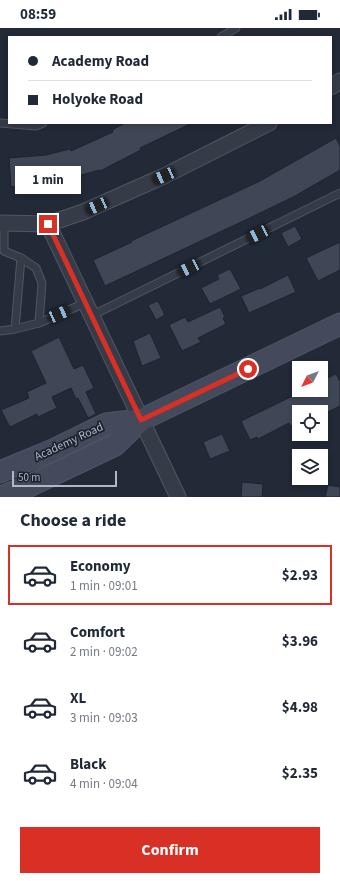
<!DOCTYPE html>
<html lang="en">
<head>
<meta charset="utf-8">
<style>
  :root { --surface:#fff; --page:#f2f2f3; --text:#1f2937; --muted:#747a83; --line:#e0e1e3; --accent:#d93025 }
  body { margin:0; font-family:"Source Sans 3",sans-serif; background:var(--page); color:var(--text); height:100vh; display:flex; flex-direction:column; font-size:15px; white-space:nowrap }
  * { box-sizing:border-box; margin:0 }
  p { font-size:13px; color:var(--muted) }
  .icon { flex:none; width:22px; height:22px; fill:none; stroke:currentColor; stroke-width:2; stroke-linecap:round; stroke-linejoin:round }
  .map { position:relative; height:469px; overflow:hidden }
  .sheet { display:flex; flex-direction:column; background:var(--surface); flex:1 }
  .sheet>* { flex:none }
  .hud { position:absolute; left:8px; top:8px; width:324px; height:88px; border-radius:0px; box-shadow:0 2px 6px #0003; display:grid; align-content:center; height:88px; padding:0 20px; background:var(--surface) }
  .needle { width:26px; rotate:228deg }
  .fabs { position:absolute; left:292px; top:333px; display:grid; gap:8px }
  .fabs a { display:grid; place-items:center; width:36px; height:36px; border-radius:0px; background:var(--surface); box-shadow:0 2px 6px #0003; font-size:20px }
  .scale { position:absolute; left:12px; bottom:10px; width:105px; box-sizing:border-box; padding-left:4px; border:2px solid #b1b6c4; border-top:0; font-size:11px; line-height:14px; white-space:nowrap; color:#b1b6c4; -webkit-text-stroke:3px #1b212d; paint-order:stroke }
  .end { position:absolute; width:18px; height:18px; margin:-9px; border:5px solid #d93025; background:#fff; box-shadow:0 0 0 2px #fff }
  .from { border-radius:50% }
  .bubble { position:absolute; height:28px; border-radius:0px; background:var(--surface); box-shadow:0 2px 6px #0003; font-size:13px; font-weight:700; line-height:28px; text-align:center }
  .car { position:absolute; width:12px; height:24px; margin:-12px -6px; border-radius:5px; box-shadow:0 0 3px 1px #0007; background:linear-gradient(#222 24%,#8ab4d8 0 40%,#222 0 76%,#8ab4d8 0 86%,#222 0) }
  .hud b { display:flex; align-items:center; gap:14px; height:38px; font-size:15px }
  .hud b+b { border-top:1px solid var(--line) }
  .hud i { width:10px; height:10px; background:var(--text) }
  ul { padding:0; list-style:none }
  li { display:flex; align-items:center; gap:12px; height:60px; margin:0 8px 6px; padding:0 12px; border:2px solid transparent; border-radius:0px }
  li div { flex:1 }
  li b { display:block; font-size:15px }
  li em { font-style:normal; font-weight:700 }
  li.active { border-color:var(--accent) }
  li>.icon { width:36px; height:36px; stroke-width:1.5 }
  h2 { padding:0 20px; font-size:18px; line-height:48px }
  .action { display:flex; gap:8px; margin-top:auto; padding:8px 20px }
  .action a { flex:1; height:46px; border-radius:0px; background:var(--accent); color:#fff; font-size:16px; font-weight:700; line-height:46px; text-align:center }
  .status { display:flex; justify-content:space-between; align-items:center; height:28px; padding:0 20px; background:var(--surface); direction:ltr }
  .status svg { height:11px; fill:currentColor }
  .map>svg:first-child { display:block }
</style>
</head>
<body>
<div class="status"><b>08:59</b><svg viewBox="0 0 49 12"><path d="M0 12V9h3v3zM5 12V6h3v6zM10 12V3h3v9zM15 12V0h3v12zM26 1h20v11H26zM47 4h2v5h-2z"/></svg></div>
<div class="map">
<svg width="340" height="469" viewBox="0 0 340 469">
  <rect width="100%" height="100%" fill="#222937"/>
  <!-- building -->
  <g fill="#3f4757" stroke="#1d232f">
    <polygon points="125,95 192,95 140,120 141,122 100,143 99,142 51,156 11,159 9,130 46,127 70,121 71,123 113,104 112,102"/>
    <polygon points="336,110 340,118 340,142 295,168 256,187 105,258 93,232 132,214 131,213 260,153"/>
    <polygon points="295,198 302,211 288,219 281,205"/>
    <polygon points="340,214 340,242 318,253 306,230"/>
    <polygon points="230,241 241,261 210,276 201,260 219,251 217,247"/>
    <polygon points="288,247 296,264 249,285 241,268 260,260 260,261"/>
    <polygon points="158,273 165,287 156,292 148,277"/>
    <polygon points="220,279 225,289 223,290 226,296 198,310 201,314 182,323 169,297 185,289 188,294"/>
    <polygon points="150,305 161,330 142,338 133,313"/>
    <polygon points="59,309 74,341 83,337 94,360 86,364 96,386 88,390 78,370 76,371 71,360 52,369 57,380 38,389 37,386 10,399 1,382 29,370 27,364 46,355 31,323"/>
    <polygon points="336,346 340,354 340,378 328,384 299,384 299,394 290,398 289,395 258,411 257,409 250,412 241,393 301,364 302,366 311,362 321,362 321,359 325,357 323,352"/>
    <polygon points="222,406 230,423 210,431 203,414"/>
    <polygon points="242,454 263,456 262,469 241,469"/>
    <polygon points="328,457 340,459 340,469 325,469"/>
  </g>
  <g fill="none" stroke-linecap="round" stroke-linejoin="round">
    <!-- lane casing -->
    <g stroke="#515663" stroke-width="9">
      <g id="lane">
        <polyline points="221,9 236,0"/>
        <polyline points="0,95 36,98 43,95"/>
        <polyline points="4,195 4,223 21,230 15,301"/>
        <polyline points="21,230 36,240 42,255 39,295"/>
        <polyline points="91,288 340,165"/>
        <polyline points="0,303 15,301 39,295 85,275"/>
      </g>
    </g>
    <!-- street casing -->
    <g stroke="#515663" stroke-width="17">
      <g id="street">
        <polyline points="331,59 340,53"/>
        <polyline points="0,195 48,196 83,184 164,148 269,95"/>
        <polyline points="48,196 178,469"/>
      </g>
    </g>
    <!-- secondary casing -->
    <g stroke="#515663" stroke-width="23">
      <g id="secondary">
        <polyline points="0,444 53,422 106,396 141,392"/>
        <polyline points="1,469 27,459 115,417 141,392 340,296"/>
      </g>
    </g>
    <!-- lane -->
    <use href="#lane" stroke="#363b48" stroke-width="7"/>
    <!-- street -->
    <use href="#street" stroke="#363b48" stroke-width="15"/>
    <!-- secondary -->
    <use href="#secondary" stroke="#444a5b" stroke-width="21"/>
  </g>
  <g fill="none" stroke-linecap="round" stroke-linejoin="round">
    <!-- route -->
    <polyline stroke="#d93025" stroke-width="5" points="48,196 141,392 248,341"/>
  </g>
  <g text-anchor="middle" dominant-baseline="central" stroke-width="3.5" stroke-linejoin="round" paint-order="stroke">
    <!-- street labels -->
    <g font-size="12" fill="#b1b6c4" stroke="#1b212d">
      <text transform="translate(69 414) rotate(-25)">Academy Road</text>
    </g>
  </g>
</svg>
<div class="fabs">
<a><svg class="needle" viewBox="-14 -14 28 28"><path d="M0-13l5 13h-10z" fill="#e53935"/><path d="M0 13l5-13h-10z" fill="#747a83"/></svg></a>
<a><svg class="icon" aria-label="locate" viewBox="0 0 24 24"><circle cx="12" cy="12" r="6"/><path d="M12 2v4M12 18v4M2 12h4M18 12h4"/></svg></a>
<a><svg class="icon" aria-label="layers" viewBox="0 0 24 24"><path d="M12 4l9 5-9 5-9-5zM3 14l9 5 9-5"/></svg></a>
</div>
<div class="scale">50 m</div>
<i class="end from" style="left:248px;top:341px"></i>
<i class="end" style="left:48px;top:196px"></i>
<div class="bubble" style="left:15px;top:138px;width:66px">1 min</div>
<i class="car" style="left:164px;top:148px;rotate:246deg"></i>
<i class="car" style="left:97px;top:178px;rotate:246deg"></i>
<i class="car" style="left:258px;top:206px;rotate:244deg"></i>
<i class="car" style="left:189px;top:240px;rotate:244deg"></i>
<i class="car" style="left:59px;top:286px;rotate:66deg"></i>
<div class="hud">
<b><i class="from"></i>Academy Road</b>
<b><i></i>Holyoke Road</b>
</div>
</div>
<section class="sheet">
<h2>Choose a ride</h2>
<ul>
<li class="active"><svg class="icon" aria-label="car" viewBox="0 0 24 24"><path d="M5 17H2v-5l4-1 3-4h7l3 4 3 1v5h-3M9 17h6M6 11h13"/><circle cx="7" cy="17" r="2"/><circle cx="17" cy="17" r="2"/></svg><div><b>Economy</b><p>1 min · 09:01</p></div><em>$2.93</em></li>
<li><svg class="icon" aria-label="car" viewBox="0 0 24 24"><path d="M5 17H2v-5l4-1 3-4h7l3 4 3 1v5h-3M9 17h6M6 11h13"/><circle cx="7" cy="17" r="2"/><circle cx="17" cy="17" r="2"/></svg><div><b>Comfort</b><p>2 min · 09:02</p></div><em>$3.96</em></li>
<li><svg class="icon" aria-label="car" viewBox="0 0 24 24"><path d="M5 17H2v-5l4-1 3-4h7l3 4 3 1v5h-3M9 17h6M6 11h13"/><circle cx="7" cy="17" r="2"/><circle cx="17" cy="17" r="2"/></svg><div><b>XL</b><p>3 min · 09:03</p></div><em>$4.98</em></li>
<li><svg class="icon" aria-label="car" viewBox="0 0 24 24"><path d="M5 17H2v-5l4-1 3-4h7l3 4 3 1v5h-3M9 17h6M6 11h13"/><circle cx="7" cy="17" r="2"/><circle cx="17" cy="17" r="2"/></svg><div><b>Black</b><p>4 min · 09:04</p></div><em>$2.35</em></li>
</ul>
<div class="action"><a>Confirm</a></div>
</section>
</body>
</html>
